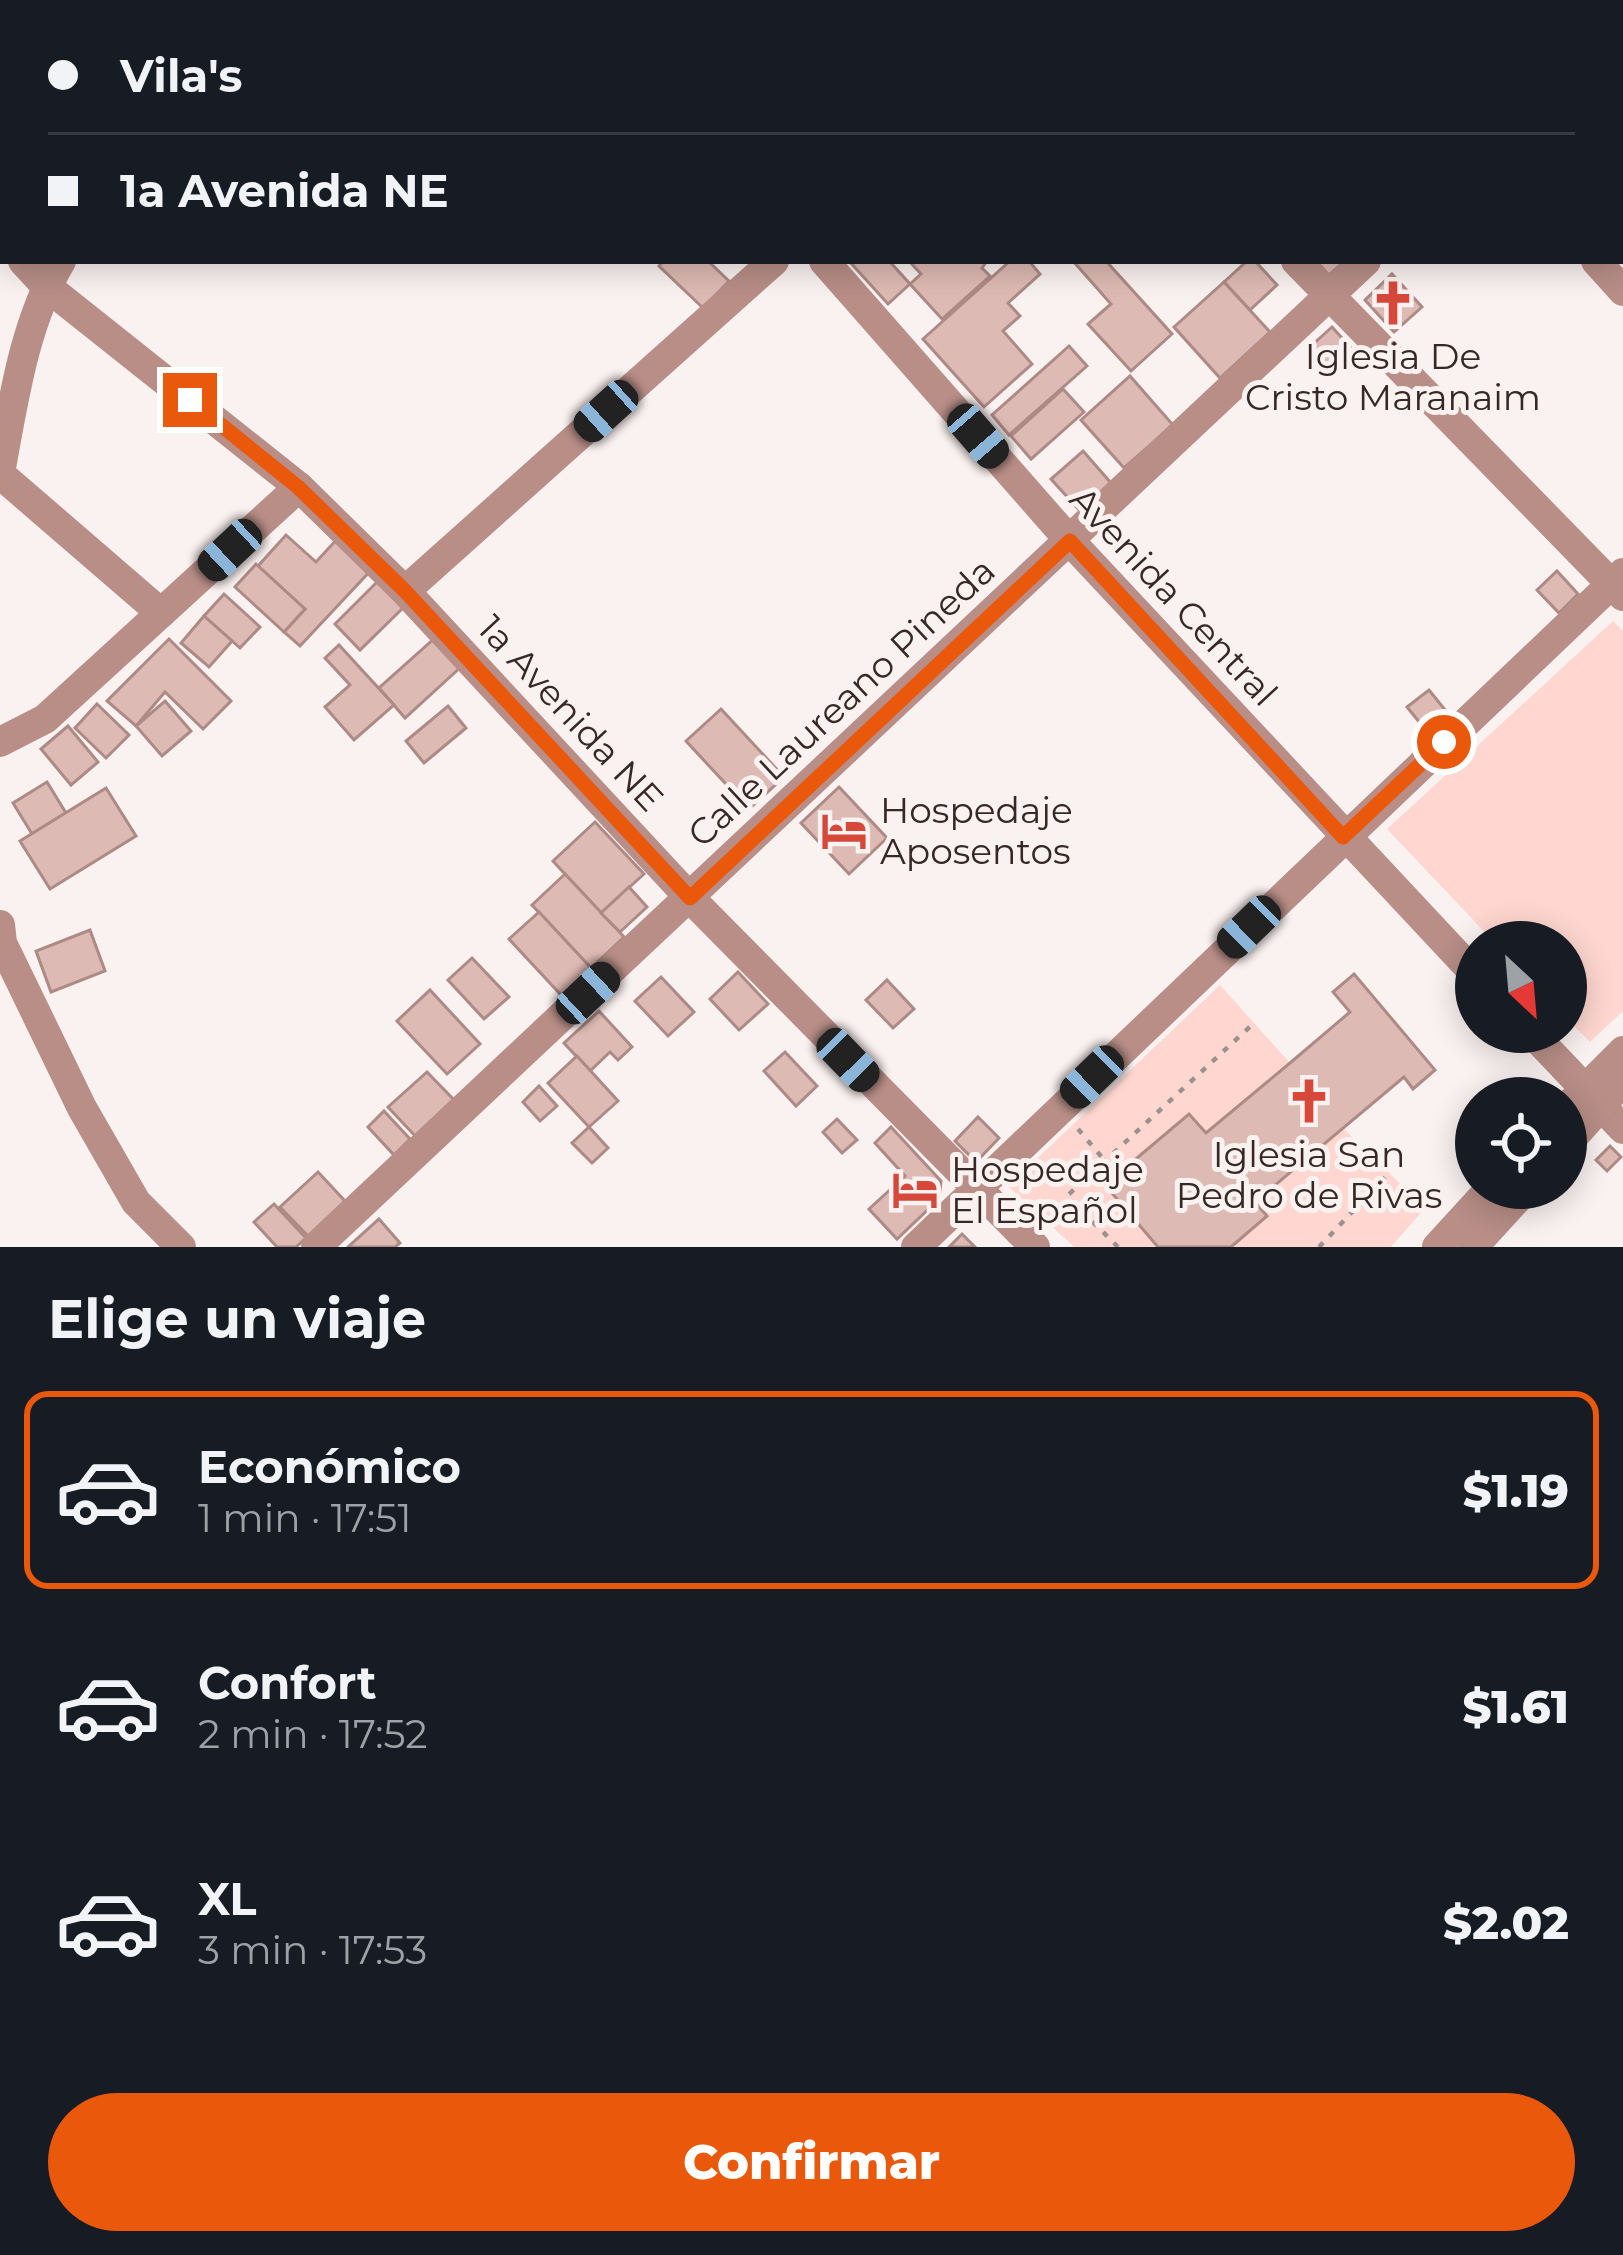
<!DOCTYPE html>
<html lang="es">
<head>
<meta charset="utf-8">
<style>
  :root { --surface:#171b24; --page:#242831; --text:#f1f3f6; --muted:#9ea1a6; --line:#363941; --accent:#ea580c }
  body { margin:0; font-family:Montserrat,sans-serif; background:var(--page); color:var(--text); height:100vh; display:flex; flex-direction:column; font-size:45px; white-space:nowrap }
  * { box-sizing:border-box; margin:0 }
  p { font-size:39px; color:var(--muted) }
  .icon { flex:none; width:66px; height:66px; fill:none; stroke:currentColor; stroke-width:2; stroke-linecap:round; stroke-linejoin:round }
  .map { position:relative; height:1247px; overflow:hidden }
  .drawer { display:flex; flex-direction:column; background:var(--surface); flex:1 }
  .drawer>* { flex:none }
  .hud { position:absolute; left:0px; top:0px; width:1623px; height:264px; box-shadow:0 6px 30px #0003; display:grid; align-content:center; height:264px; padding:0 48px; background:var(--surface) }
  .needle { width:78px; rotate:154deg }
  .tools { position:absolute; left:1455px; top:921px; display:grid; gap:24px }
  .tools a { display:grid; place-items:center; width:132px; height:132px; border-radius:50%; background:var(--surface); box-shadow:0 6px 30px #0003; font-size:60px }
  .end { position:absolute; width:54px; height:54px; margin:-27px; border:15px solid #ea580c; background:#fff; box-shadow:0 0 0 6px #fff }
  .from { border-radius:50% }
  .car { position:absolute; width:36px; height:72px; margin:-36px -18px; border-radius:15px; box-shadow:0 0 9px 3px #0007; background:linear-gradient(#222 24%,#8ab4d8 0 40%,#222 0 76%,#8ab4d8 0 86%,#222 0) }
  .hud b { display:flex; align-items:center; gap:42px; height:114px; font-size:45px }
  .hud b+b { border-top:3px solid var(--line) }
  .hud i { width:30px; height:30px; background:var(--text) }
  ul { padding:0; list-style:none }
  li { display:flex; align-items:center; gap:36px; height:198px; margin:0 24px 18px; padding:0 24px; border:6px solid transparent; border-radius:24px }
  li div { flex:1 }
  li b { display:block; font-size:45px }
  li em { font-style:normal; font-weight:800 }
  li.active { border-color:var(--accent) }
  li>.icon { width:108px; height:108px; stroke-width:1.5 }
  h2 { padding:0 48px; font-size:54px; line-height:144px }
  .cta { display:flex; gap:24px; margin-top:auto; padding:24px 48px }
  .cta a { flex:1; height:138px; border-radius:72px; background:var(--accent); color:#fff; font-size:48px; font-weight:800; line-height:138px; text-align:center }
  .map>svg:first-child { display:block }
</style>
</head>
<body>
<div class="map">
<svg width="1623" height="1247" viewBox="0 0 1623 1247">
  <rect width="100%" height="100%" fill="#faf2f1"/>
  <!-- green -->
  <g fill="#ffd7d0">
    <polygon points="1613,621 1623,631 1623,1011 1590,1042 1566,1018 1566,942 1494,942 1387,829"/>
    <polygon points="1220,985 1290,1063 1206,1133 1189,1114 1105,1184 1158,1247 1074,1247 1008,1186"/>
    <polygon points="1343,1128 1425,1208 1391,1247 1231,1247 1267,1216 1255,1202"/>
  </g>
  <!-- building -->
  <g fill="#debab4" stroke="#ad8a85" stroke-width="3">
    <polygon points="432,0 524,0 520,3"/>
    <polygon points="952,0 1010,0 1012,3 955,3"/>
    <polygon points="663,261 708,261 729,281 703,308 659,266"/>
    <polygon points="849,261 894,261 891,263 910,284 888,304"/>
    <polygon points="909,261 987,261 982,268 990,276 942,319 910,284 921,274"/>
    <polygon points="1010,261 1029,261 1040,274 1008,303 1020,316 1003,331 1032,364 984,407 923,339"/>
    <polygon points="1073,261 1106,261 1172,334 1131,371 1088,324 1111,304"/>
    <polygon points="1247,261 1255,261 1277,285 1250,310 1224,282"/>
    <polygon points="1316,261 1345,261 1329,275"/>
    <polygon points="1392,274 1422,307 1394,332 1365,300"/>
    <polygon points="1224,282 1270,332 1220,378 1174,327"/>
    <polygon points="1332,327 1350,347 1329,366 1311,346"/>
    <polygon points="1069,346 1087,366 1009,435 992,415"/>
    <polygon points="1130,376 1173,425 1124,468 1081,420"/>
    <polygon points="1063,389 1084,412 1031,459 1011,436"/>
    <polygon points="1083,451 1111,483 1080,511 1051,479"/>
    <polygon points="286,535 316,562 339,537 373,568 300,646 284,632 305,609 258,566"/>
    <polygon points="256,564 305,609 284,632 235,587"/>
    <polygon points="1557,571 1578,594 1559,613 1537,590"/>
    <polygon points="381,578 407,604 360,650 335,624"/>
    <polygon points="224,594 260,627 240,648 204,616"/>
    <polygon points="204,616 232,641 209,667 181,643"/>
    <polygon points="437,636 463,665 405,718 379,688"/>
    <polygon points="169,639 231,701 203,729 165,692 136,726 107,701"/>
    <polygon points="339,645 394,705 354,740 325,707 350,685 325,658"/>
    <polygon points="1429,690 1450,716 1429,734 1407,707"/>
    <polygon points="165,701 191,731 162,756 136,726"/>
    <polygon points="97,704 129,735 106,758 75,728"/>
    <polygon points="448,706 466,728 424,763 406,741"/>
    <polygon points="721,709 784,777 749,809 686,741"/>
    <polygon points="68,726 98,762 71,785 41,749"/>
    <polygon points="47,782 66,813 32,834 13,803"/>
    <polygon points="839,787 887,838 849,874 801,823"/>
    <polygon points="106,788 136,836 50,889 20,841"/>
    <polygon points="595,822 644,874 601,913 553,861"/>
    <polygon points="565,874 624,937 591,968 532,905"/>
    <polygon points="629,887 647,907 620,932 601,913"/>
    <polygon points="539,912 591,968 562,996 509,939"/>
    <polygon points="90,930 105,971 51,992 36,951"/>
    <polygon points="472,958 509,997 484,1019 448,980"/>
    <polygon points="738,972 768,1004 739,1030 710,999"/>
    <polygon points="1354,974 1435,1070 1413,1089 1404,1077 1255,1202 1267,1216 1231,1247 1158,1247 1105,1185 1189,1114 1206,1133 1290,1063 1350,1012 1333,992"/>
    <polygon points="661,977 694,1012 668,1036 635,1001"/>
    <polygon points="887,980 914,1009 893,1028 866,1000"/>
    <polygon points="430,990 480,1044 447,1074 397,1021"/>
    <polygon points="599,1011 632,1047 618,1060 610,1052 590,1071 564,1043"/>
    <polygon points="785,1052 817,1086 796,1106 764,1071"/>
    <polygon points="577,1056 618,1101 589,1127 548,1083"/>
    <polygon points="427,1072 456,1102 417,1138 388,1107"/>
    <polygon points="539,1086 557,1106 540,1121 523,1102"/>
    <polygon points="384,1111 410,1139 394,1155 368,1127"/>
    <polygon points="978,1117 999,1138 976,1162 955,1141"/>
    <polygon points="837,1119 857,1140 842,1153 823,1132"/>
    <polygon points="589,1127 608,1148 592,1163 572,1143"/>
    <polygon points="891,1127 941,1181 939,1199 897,1239 869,1209 905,1176 875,1143"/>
    <polygon points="1610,1146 1621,1157 1607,1171 1596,1160"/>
    <polygon points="318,1172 345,1201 308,1236 280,1207"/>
    <polygon points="274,1204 306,1238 296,1247 277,1247 254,1222"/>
    <polygon points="379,1219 400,1243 395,1247 348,1247"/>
    <polygon points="962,1234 975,1247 949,1247"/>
  </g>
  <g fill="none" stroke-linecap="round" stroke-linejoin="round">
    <!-- path -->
    <g stroke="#9b918f" stroke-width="4.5" stroke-dasharray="6 9" stroke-linecap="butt">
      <polyline points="1078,1129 1117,1175"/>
      <polyline points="1118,1247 1067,1196 1254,1023"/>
      <polyline points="1319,1247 1389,1173"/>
    </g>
    <!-- minor -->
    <g stroke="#b88e87" stroke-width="30">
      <polyline points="191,0 194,3"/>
      <polyline points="595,0 598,3"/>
      <polyline points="1352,0 1355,3"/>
      <polyline points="254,3 257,0"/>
      <polyline points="1046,3 1049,0"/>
      <polyline points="1620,20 1623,18"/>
      <polyline points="0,236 3,239"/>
      <polyline points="23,261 46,286 299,487 405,591 690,898 1035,1247"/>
      <polyline points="824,261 1070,541 1476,975"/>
      <polyline points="1296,261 1623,596"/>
      <polyline points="1596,261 1623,291"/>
      <path d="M0,473C13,403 24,323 61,261"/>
      <polyline points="0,474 161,613"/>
      <polyline points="405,591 774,261"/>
      <polyline points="0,742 45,719 299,487"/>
      <polyline points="0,925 2,943 82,1108 136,1202 181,1247"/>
      <polyline points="1531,1032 1623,1129"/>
      <polyline points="1566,1108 1623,1051"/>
      <polyline points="1566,1145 1623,1081"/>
      <polyline points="316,1247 1366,261"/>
      <polyline points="916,1247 1623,573"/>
      <polyline points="1437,1247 1491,1188"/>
      <polyline points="1473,1247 1527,1188"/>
    </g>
  </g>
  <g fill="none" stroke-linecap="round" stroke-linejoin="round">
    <!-- route -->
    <polyline stroke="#ea580c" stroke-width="15" points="190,400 298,487 405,591 690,898 1070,541 1343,837 1444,742"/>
  </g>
  <!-- icons -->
  <defs>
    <g id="church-bare" transform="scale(3.6)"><path d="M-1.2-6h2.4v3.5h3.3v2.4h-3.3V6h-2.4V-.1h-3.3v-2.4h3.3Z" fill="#d6493a" stroke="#faf2f1" stroke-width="2.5" paint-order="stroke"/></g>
    <g id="hotel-bare" transform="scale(3.6)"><path d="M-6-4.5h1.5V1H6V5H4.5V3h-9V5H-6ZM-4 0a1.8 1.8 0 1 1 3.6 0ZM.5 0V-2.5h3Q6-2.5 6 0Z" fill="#d6493a" stroke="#faf2f1" stroke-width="2.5" paint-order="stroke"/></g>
  </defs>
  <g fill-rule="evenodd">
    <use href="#church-bare" x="1393" y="303"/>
    <use href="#hotel-bare" x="844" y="831"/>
    <use href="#church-bare" x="1309" y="1101"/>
    <use href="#hotel-bare" x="915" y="1190"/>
  </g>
  <g text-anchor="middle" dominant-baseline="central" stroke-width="10" stroke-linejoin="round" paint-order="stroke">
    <!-- poi labels -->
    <g font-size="36" fill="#362826" stroke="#faf2f1">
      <text x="1393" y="356">Iglesia De<tspan x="1393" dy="41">Cristo Maranaim</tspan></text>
      <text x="880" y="810" text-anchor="start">Hospedaje<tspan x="880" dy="41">Aposentos</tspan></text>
      <text x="1309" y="1154">Iglesia San<tspan x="1309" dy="41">Pedro de Rivas</tspan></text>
      <text x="951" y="1169" text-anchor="start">Hospedaje<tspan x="951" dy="41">El Español</tspan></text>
    </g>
    <!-- street labels -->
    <g font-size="36" fill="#362826" stroke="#faf2f1">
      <text transform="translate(1174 596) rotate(47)">Avenida Central</text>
      <text transform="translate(841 702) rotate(-43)">Calle Laureano Pineda</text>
      <text transform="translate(571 713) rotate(47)">1a Avenida NE</text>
    </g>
  </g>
</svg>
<div class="tools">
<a><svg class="needle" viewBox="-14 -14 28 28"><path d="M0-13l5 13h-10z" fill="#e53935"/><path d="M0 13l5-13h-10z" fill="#9ea1a6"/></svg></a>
<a><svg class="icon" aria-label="locate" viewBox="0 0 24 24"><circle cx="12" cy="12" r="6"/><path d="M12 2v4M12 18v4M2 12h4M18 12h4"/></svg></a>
</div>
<i class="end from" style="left:1444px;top:742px"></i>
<i class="end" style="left:190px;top:400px"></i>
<i class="car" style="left:606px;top:411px;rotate:228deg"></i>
<i class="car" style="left:978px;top:436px;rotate:139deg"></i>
<i class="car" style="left:230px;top:550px;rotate:227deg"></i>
<i class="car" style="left:1249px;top:927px;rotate:226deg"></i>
<i class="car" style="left:588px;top:993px;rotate:47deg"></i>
<i class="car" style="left:848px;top:1060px;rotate:136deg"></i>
<i class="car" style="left:1092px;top:1077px;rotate:226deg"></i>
<div class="hud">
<b><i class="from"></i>Vila's</b>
<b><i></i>1a Avenida NE</b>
</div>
</div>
<section class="drawer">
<h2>Elige un viaje</h2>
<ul>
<li class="active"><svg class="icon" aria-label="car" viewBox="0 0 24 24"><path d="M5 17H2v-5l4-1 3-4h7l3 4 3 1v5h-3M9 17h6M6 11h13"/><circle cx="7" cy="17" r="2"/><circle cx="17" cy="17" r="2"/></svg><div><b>Económico</b><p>1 min · 17:51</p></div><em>$1.19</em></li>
<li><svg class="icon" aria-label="car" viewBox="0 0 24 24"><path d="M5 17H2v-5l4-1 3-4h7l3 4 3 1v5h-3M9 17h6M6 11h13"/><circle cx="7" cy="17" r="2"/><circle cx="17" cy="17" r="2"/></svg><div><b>Confort</b><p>2 min · 17:52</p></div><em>$1.61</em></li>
<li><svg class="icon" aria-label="car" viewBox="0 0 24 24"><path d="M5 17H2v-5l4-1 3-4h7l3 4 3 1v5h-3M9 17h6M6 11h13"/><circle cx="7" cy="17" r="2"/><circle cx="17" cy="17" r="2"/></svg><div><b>XL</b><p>3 min · 17:53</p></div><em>$2.02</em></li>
</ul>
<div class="cta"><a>Confirmar</a></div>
</section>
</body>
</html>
